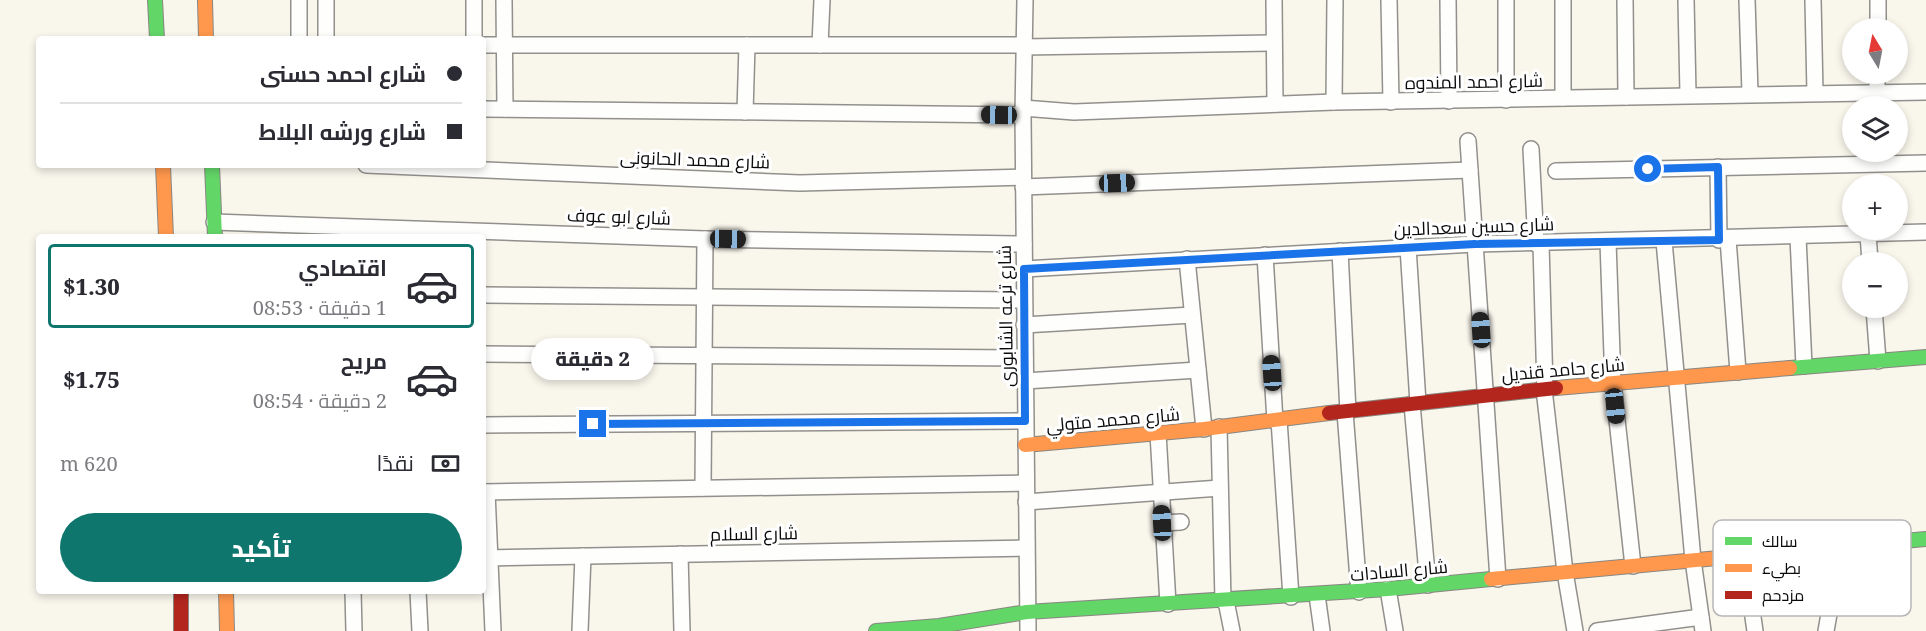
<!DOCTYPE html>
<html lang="ar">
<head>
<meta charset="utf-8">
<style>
  :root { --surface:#fff; --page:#f2f2f3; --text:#2b2b33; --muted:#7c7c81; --line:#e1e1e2; --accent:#0f766e }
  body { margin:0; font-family:"Noto Serif",Cairo,serif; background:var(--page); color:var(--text); direction:rtl; height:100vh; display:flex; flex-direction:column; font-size:22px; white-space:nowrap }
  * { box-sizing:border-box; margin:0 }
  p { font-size:20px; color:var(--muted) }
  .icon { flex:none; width:33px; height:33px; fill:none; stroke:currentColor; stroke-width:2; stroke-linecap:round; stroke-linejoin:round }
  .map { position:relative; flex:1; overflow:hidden; direction:ltr }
  .sheet { position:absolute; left:36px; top:234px; width:450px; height:360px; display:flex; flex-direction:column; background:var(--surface); border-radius:6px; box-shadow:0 3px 9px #0003; direction:rtl }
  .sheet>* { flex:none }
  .banner { position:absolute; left:36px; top:36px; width:450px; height:132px; border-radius:6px; box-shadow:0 3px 9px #0003; direction:rtl; display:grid; align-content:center; height:132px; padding:0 24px; background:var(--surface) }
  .needle { width:39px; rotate:350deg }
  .tools { position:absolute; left:1842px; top:18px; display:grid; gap:12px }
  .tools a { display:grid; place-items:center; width:66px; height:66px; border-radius:50%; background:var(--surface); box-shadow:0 3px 9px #0003; font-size:30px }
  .end { position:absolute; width:27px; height:27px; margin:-14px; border:8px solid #1a73e8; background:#fff; box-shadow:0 0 0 3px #fff }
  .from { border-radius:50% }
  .bubble { position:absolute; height:42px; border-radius:21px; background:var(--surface); box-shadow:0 3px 9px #0003; font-size:20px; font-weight:800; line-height:42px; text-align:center; direction:rtl }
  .car { position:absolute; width:18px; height:36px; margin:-18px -9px; border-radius:8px; box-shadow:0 0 4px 2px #0007; background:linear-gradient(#222 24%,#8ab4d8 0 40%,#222 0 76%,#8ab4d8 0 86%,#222 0) }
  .banner b { display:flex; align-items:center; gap:21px; height:57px; font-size:22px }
  .banner b+b { border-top:2px solid var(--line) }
  .banner i { width:15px; height:15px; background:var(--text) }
  ul { padding:10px 0 0; list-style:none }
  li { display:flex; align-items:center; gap:18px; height:84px; margin:0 12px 9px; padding:0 12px; border:3px solid transparent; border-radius:6px }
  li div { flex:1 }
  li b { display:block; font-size:22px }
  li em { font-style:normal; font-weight:800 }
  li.on { border-color:var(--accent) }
  li>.icon { width:54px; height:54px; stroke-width:1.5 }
  .pay { display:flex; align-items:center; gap:15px; height:66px; padding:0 24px; font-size:22px }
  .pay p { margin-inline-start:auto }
  .primary-button { display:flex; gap:12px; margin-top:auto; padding:12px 24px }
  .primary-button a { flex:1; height:69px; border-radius:36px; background:var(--accent); color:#fff; font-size:24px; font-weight:800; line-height:69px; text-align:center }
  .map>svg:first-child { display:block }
</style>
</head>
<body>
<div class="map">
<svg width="1926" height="631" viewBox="0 0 1926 631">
  <rect width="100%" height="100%" fill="#f9f6ec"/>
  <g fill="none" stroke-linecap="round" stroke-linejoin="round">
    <!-- street casing -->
    <g stroke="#92908c" stroke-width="18">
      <g id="street">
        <polyline points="474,0 474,39"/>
        <polyline points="504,0 505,109"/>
        <polyline points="1025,0 1023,115 1028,631"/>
        <polyline points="1274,0 1275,104"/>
        <polyline points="1389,0 1391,102"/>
        <polyline points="1448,0 1449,101"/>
        <polyline points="1506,0 1506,100"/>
        <polyline points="1563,0 1563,98"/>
        <polyline points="1625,0 1626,97"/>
        <polyline points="1686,0 1688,94"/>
        <polyline points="1747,0 1750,93"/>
        <polyline points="1813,0 1815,93"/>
        <polyline points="1878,28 1878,0"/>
        <polyline points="299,39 299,0"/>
        <polyline points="326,39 326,0"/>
        <polyline points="483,45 1023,45"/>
        <polyline points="820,45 822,0"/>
        <polyline points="1023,47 1274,43"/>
        <polyline points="1877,92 1877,74"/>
        <polyline points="1334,102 1335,0"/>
        <polyline points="1023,108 1074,112 1334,102 1926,92"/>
        <polyline points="483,109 1023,115"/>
        <polyline points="745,112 747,45"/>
        <polyline points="1468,141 1498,579"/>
        <polyline points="1531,149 1536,244"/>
        <polyline points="366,165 800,183 1023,177"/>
        <polyline points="1718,167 1719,240"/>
        <polyline points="1556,171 1926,163"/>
        <polyline points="1023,187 1470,170"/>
        <polyline points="214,222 705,239 1024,244"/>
        <polyline points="1868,234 1870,262"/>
        <polyline points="1798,237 1804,366"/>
        <polyline points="1728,239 1738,372"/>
        <polyline points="1664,241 1693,560 1703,631"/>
        <polyline points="1608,242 1613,383 1633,566"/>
        <polyline points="1541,244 1545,389"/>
        <polyline points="1408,247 1418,403"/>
        <polyline points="1340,251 1348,412"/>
        <polyline points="1265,255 1275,421"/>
        <polyline points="1187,259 1204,429"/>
        <polyline points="1024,269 1475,244 1926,232"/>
        <polyline points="483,295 1024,300"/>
        <polyline points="1874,308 1878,361"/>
        <polyline points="1024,325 1192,315"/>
        <polyline points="483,354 1025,358"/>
        <polyline points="1025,381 1198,370"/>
        <polyline points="1544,389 1565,572 1575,631"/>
        <polyline points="1412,404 1428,585"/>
        <polyline points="1345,412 1359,592"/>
        <polyline points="1279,420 1291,597"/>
        <polyline points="483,425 1025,421"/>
        <polyline points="1219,427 1223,601"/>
        <polyline points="1158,433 1168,604"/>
        <polyline points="703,488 705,239"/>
        <polyline points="483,492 1026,483"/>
        <polyline points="487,492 493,631"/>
        <polyline points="1026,502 1220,488"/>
        <polyline points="1162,523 1181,522"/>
        <polyline points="1825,547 1832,597 1826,631"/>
        <polyline points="680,554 682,631"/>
        <polyline points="1744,555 1755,631"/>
        <polyline points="483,558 1026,548"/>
        <polyline points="1388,589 1395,631"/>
        <polyline points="353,591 354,631"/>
        <polyline points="418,591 420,631"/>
        <polyline points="1317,595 1322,631"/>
        <polyline points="1226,601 1232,631"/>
        <polyline points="580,631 583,556"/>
        <polyline points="1597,631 1701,617"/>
      </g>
    </g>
    <!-- fast casing -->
    <g stroke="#888782" stroke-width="16">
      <g id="fast">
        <polyline points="155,0 157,39"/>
        <polyline points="212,165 215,237"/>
        <polyline points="1790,368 1926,357"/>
        <polyline points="1804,550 1926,539"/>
        <polyline points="876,631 939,626 1027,612 1388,589 1491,579"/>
      </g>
    </g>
    <!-- slow casing -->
    <g stroke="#888782" stroke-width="16">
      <g id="slow">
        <polyline points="205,0 206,39"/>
        <polyline points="163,165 166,237"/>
        <polyline points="1556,388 1790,368"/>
        <polyline points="1025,445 1204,429 1329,413"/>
        <polyline points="1491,579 1804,550"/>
        <polyline points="226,591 227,631"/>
      </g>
    </g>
    <!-- jam casing -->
    <g stroke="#888782" stroke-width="16">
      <g id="jam">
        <polyline points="1329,413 1556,388"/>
        <polyline points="181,591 181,631"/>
      </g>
    </g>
    <!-- street -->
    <use href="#street" stroke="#fefefc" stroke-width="15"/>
    <!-- fast -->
    <use href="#fast" stroke="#63d668" stroke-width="14"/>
    <!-- slow -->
    <use href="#slow" stroke="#ff974d" stroke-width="14"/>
    <!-- jam -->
    <use href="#jam" stroke="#b3261e" stroke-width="14"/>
  </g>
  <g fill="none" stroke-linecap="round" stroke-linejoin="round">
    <!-- route -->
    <polyline stroke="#1a73e8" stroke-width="8" points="593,424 1025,421 1024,269 1475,244 1719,240 1718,167 1648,169"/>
  </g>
  <g text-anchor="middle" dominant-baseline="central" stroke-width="6" stroke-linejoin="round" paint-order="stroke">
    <!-- street labels -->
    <g font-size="18" fill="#0a0a0a" stroke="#fff">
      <text transform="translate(1474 81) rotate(-1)">شارع احمد المندوه</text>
      <text transform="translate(695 159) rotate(2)">شارع محمد الحانونى</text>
      <text transform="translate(619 216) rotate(2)">شارع ابو عوف</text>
      <text transform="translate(1474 226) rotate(-2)">شارع حسين سعدالدين</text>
      <text transform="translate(1005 316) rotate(-91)">شارع ترعه الشابورى</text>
      <text transform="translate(1563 369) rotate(-5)">شارع حامد قنديل</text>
      <text transform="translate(1113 419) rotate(-5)">شارع محمد متولي</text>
      <text transform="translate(754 533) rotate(-1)">شارع السلام</text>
      <text transform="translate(1399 570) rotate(-5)">شارع السادات</text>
    </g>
  </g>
  <!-- legend -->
  <rect x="1713" y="520" width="198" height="96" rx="9" fill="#fff" stroke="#b6b6b6" stroke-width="1.5"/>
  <rect x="1725" y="537" width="27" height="8" fill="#63d668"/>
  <rect x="1725" y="564" width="27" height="8" fill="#ff974d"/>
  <rect x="1725" y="591" width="27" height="8" fill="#b3261e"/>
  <g font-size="16" fill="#0a0a0a">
    <text x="1762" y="547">سالك</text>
    <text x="1762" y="574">بطيء</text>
    <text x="1762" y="601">مزدحم</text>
  </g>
</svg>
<div class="tools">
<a><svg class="needle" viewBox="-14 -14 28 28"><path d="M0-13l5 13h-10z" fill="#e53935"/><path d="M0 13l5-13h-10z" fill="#7c7c81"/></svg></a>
<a><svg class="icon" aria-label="layers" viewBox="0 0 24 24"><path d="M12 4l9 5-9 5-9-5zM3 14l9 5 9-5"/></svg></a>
<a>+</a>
<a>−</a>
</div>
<i class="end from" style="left:1648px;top:169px"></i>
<i class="end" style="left:593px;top:424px"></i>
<div class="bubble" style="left:531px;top:338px;width:123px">2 دقيقة</div>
<i class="car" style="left:999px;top:115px;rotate:271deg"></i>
<i class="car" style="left:1117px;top:183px;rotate:88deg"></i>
<i class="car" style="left:728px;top:239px;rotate:91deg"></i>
<i class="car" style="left:1481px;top:330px;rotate:356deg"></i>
<i class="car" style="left:1272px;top:373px;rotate:356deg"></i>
<i class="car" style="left:1615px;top:406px;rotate:174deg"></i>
<i class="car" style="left:1162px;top:523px;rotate:357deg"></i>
<div class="banner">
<b><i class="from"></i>شارع احمد حسنى</b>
<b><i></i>شارع ورشه البلاط</b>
</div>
<section class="sheet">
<ul>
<li class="on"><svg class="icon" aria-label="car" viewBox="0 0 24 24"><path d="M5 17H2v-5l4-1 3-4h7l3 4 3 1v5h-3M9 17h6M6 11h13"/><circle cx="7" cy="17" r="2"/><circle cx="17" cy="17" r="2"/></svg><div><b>اقتصادي</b><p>1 دقيقة · 08:53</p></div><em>$1.30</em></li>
<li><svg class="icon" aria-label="car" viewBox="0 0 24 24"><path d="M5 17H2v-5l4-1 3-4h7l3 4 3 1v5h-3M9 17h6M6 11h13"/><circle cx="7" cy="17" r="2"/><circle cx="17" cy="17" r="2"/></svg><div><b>مريح</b><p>2 دقيقة · 08:54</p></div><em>$1.75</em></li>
</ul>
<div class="pay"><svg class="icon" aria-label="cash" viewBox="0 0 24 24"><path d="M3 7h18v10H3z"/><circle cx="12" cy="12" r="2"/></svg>نقدًا<p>620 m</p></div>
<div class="primary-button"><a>تأكيد</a></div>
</section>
</div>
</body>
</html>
